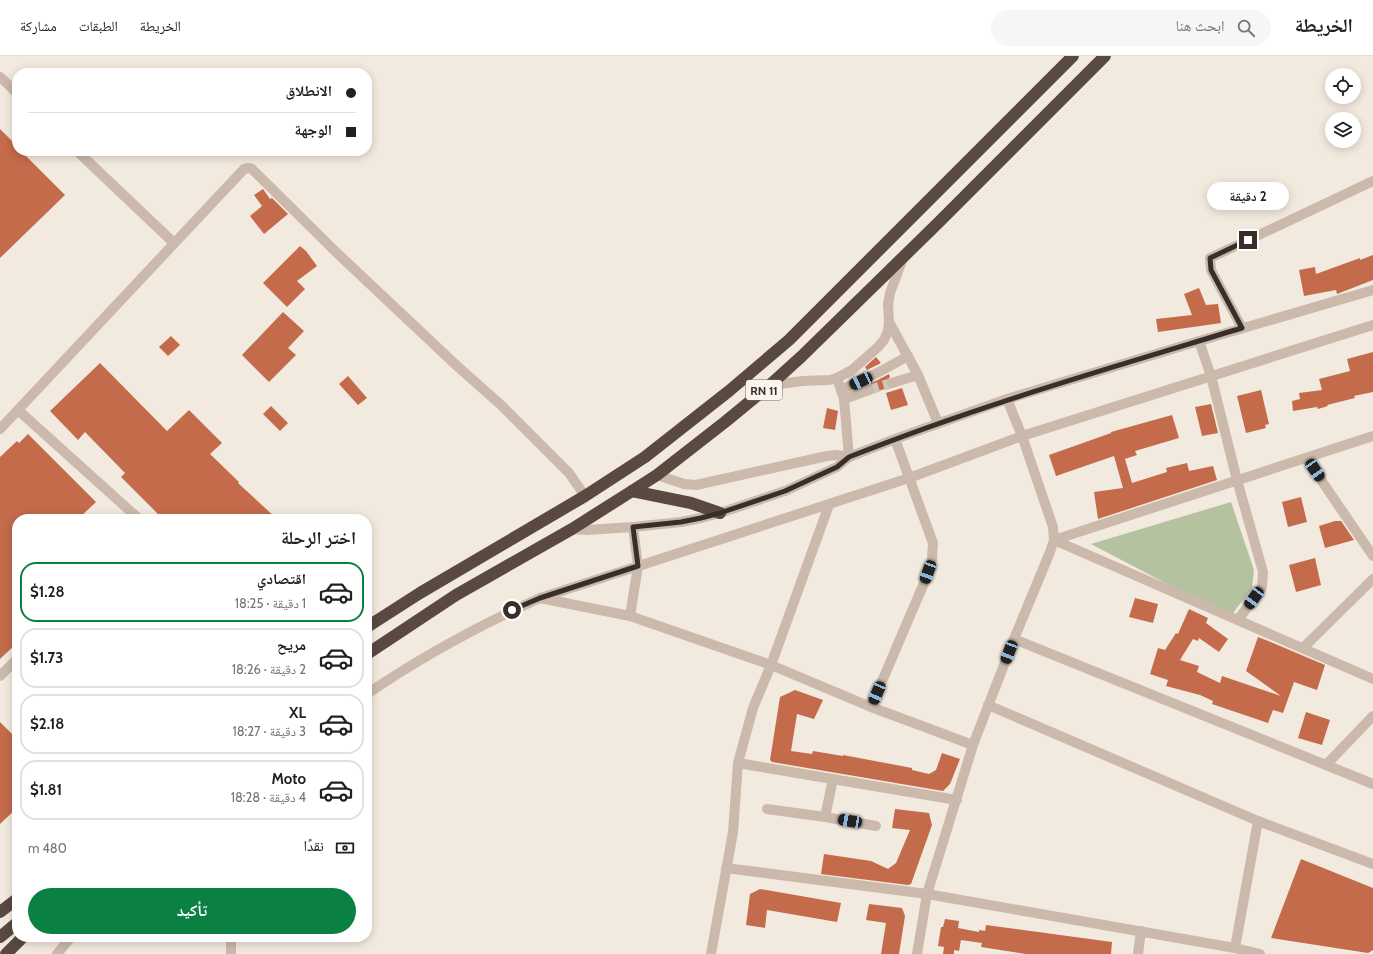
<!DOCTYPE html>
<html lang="ar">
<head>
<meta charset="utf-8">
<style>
  :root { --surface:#fff; --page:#f6f6f6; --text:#202124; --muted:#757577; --line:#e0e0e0; --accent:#0b8043 }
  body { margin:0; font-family:Cabin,"Noto Naskh Arabic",sans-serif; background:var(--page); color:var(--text); direction:rtl; height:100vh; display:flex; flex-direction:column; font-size:15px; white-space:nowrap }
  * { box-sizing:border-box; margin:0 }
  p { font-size:13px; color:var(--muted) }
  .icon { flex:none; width:22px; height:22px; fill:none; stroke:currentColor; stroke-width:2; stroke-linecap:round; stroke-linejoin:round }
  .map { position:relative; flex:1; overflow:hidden; direction:ltr }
  .drawer { position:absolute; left:12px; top:458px; width:360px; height:428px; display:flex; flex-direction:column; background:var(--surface); border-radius:16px; box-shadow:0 2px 10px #0003; direction:rtl }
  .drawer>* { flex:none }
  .banner { position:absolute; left:12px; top:12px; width:360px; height:88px; border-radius:16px; box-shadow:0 2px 10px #0003; direction:rtl; display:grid; align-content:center; height:88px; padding:0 16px; background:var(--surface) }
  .buttons { position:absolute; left:1325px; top:12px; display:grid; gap:8px }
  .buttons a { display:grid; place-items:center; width:36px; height:36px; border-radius:50%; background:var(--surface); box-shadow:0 2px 10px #0003; font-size:20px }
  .end { position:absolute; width:18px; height:18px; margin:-9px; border:5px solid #392f2a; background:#fff; box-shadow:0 0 0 2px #fff }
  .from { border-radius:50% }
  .bubble { position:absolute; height:28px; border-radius:14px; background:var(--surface); box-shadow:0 2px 10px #0003; font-size:13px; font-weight:800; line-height:28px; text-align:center; direction:rtl }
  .car { position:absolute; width:12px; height:24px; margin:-12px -6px; border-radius:5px; box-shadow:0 0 3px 1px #0007; background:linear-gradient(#222 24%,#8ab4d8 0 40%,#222 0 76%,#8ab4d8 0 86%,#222 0) }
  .banner b { display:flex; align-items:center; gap:14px; height:38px; font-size:15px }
  .banner b+b { border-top:1px solid var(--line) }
  .banner i { width:10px; height:10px; background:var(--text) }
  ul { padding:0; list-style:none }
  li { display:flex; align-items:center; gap:12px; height:60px; margin:0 8px 6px; padding:0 8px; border:2px solid var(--line); border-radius:16px }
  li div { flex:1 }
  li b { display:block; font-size:15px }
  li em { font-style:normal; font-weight:800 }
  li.selected { border-color:var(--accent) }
  li>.icon { width:36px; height:36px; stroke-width:1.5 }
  h2 { padding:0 16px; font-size:18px; line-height:48px }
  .pay { display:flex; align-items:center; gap:10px; height:44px; padding:0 16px; font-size:15px }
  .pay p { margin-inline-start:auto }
  .button { display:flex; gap:8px; margin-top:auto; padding:8px 16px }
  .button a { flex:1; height:46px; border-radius:24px; background:var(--accent); color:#fff; font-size:16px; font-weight:800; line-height:46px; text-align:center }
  header { display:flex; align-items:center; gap:24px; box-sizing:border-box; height:56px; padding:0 20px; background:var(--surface); border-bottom:1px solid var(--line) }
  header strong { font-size:19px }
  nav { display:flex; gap:22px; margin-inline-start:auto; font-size:14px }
  .search { width:280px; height:36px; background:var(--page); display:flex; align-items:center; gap:10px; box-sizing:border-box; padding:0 14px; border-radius:22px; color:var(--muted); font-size:15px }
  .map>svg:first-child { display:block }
</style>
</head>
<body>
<header>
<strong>الخريطة</strong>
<div class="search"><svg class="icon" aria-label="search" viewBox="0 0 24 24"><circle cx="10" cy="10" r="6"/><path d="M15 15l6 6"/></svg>ابحث هنا</div>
<nav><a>الخريطة</a><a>الطبقات</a><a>مشاركة</a></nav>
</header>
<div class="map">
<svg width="1373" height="898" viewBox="0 0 1373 898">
  <rect width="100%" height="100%" fill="#f3eadf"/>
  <!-- green -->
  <polygon fill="#b5c29f" points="1231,446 1254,514 1252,532 1230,561 1091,488"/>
  <!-- building -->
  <g fill="#c46b4b">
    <polygon points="0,73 17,90 17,95 21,95 65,139 0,202"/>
    <polygon points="263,133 270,143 272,142 288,158 264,178 250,160 262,150 254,139"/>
    <polygon points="300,190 306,195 317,210 297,225 305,233 287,251 263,227"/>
    <polygon points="1373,199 1373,224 1337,238 1336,234 1304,240 1299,214 1315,211 1316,218 1360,202 1360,204"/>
    <polygon points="1199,232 1206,249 1218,248 1221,267 1158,276 1156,263 1192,259 1184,238"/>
    <polygon points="283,256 304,275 288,292 296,299 269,326 242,299"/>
    <polygon points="171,280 180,289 168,300 159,291"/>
    <polygon points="1373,296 1373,336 1354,340 1355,342 1327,349 1328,350 1318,353 1317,351 1293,355 1292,345 1300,343 1299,337 1322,334 1319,323 1350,315 1347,303"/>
    <polygon points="876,301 881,307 867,314 865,311"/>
    <polygon points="100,307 167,375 189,354 222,387 210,398 239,426 238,427 277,463 163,463 121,421 125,417 85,376 78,384 50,355"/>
    <polygon points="889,318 890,321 886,326 888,332 875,336 875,331 870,328"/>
    <polygon points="348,320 367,342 358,349 339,328"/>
    <polygon points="902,332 908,349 891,354 886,337"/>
    <polygon points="1261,334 1269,368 1265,369 1266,372 1246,377 1237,340"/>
    <polygon points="1211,348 1218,377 1202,380 1195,351"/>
    <polygon points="271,350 288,367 280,375 263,358"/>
    <polygon points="827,352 838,355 835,374 823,372"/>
    <polygon points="1172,359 1179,382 1135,395 1137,399 1125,403 1132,427 1167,416 1166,412 1187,407 1189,415 1213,410 1217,424 1098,463 1094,436 1123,432 1114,400 1056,420 1049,399 1111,377 1111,376"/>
    <polygon points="28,378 96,446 78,463 17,463 17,587 0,603 0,401 17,385 19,387"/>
    <polygon points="1301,441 1307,466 1288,471 1282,446"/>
    <polygon points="1335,465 1341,465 1354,484 1325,492 1319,470"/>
    <polygon points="1315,502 1321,529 1296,536 1289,509"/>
    <polygon points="1135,542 1158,548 1153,567 1129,561"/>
    <polygon points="1189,553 1208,562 1206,567 1228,583 1219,596 1199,582 1198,585 1193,583 1180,604 1199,610 1197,616 1220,627 1222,620 1281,640 1246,615 1258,581 1273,587 1325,609 1317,634 1294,626 1283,657 1273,654 1268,667 1212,648 1213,645 1200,639 1166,630 1168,624 1150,618 1158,592 1165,594 1176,577 1178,578"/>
    <polygon points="795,634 823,644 814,663 797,658 791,695 812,698 813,695 843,700 843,699 912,712 912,714 929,718 936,714 942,697 960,703 950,728 943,735 772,706 770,704 780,641"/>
    <polygon points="1306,656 1330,664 1322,689 1298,682"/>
    <polygon points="0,666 17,683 17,752 0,768"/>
    <polygon points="895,753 929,757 932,769 911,828 908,829 821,818 824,798 871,805 888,813 896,807 910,774 892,772"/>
    <polygon points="1301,803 1373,832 1373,894 1368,897 1271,882"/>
    <polygon points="760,833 841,847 837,866 767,854 765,872 746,869 750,838"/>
    <polygon points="869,848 902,852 905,860 899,898 881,898 886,867 866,864"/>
    <polygon points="945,863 959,865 958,872 979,876 979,874 985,875 986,869 1112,886 1111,898 1026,898 981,891 982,887 961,884 959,895 954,894 954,898 943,898 944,891 938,890 941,871 943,871"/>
  </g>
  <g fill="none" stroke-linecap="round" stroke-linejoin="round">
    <!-- minor-tunnel -->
    <polyline stroke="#cec5bb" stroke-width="10" stroke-dasharray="10 5" stroke-linecap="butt" points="869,334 892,327"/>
    <!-- minor -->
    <g stroke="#cbbaab" stroke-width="10">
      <polyline points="0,21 17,37"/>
      <polyline points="77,95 174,187"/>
      <polyline points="889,266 918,319 938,367"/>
      <polyline points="1242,272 1211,214 1210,202 1373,125"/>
      <polyline points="1199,285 1211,320 1237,424 1263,516 1262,531 1238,564"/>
      <polyline points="837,322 844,343 849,401"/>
      <polyline points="892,327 918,319"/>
      <polyline points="770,329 803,325 829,324 837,322 852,314 878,291 884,284 888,275 889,266 888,248 890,237 903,202"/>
      <polyline points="841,334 881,315 908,300"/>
      <polyline points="844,343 869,334"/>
      <polyline points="18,354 139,463"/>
      <polyline points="0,373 244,113 249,112 252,113 336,196 456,309 501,349 569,417 585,440"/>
      <polyline points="1306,402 1373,500"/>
      <polyline points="657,419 684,428 696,429 827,400 836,399 849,401"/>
      <polyline points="572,473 587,474 633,471 681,466 701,462 720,457 785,435 837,411 849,401 895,383 1007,343 1199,285 1373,234"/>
      <polyline points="1054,484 1373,623"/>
      <polyline points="1054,484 1373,380"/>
      <polyline points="540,542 630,560 771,609 871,651 973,689"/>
      <polyline points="630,560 638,510 633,471"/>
      <polyline points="1014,583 1373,728"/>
      <polyline points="1303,592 1373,523"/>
      <polyline points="0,620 17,603"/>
      <path d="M367,638C421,601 480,569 540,542L909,422L1022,380L1373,269"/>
      <polyline points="988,649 1258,765 1373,808"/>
      <polyline points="871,651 924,527 932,504 933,487 895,383"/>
      <polyline points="738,707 957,744"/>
      <polyline points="1326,709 1373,660"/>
      <polyline points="833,723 825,761 876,770"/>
      <polyline points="767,753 825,761"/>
      <polyline points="726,812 927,838 1235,892 1260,898"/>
      <polyline points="231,881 231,898"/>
      <polyline points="1235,892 1258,765"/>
      <polyline points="57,898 71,881"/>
      <polyline points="711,898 733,776 738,707 753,652 771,609 829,449"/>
      <polyline points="917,898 927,838 973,689 1014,583 1050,496 1054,484 1053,471 1022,380 1007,343"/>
      <polyline points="1138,898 1141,875"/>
    </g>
    <!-- highway -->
    <g stroke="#5a4941" stroke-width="12">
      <polyline points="632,435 691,447 720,457"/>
      <polyline points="367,571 420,537 585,440 645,401 729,335 789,284 1073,0"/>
      <polyline points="367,598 456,539 572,473 632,435 657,419 725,366 770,329 802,300 937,168 1105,0"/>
      <polyline points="0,856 17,843"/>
      <polyline points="0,881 17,867"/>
      <polyline points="6,898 23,881"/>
    </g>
  </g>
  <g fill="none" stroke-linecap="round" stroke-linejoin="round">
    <!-- route -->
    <path stroke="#392f2a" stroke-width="5" d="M512,554L540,542L638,510L633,471L681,466L701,462L720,457L785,435L837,411L849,401C977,350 1110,312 1242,272L1211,214L1210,202L1248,184"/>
  </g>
  <g text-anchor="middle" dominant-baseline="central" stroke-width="3" stroke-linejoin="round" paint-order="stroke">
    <!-- shield labels -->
    <rect fill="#faf4ec" stroke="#736a64" stroke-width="1" x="746" y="324" width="36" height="20" rx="3"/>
    <g font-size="12" font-weight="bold" fill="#392f2a">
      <text x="764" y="334">RN 11</text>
    </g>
  </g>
</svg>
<div class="buttons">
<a><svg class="icon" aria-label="locate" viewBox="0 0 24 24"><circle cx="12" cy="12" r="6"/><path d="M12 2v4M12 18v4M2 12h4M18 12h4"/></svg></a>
<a><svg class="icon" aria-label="layers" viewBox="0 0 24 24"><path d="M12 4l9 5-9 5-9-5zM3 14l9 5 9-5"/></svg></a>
</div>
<i class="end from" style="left:512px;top:554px"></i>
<i class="end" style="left:1248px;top:184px"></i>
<div class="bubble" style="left:1207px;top:126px;width:82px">2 دقيقة</div>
<i class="car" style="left:861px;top:325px;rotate:245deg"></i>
<i class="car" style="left:1315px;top:414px;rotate:146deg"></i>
<i class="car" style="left:928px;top:516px;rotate:200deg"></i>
<i class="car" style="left:1254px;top:542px;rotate:216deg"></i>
<i class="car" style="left:1009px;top:596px;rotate:201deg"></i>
<i class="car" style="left:877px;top:637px;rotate:203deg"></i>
<i class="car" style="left:850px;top:765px;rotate:280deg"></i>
<div class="banner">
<b><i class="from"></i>الانطلاق</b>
<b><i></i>الوجهة</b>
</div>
<section class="drawer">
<h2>اختر الرحلة</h2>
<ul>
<li class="selected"><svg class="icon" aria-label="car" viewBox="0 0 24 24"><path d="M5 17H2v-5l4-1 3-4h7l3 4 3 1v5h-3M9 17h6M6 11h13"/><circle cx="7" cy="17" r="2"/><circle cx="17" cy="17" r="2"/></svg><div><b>اقتصادي</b><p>1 دقيقة · 18:25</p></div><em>$1.28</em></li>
<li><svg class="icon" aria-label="car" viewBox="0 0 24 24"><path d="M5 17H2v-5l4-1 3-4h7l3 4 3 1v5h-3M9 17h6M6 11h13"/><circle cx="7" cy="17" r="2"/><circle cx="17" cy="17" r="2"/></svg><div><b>مريح</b><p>2 دقيقة · 18:26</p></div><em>$1.73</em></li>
<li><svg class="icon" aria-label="car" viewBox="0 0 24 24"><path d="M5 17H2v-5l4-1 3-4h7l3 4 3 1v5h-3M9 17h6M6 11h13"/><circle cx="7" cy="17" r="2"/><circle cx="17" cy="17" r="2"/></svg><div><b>XL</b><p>3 دقيقة · 18:27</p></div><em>$2.18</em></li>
<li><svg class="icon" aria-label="car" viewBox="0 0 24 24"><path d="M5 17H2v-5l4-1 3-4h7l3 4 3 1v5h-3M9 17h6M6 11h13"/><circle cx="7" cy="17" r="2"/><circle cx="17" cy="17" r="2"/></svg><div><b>Moto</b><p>4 دقيقة · 18:28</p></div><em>$1.81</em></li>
</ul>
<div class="pay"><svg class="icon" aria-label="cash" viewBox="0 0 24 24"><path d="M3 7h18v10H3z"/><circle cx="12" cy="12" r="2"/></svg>نقدًا<p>480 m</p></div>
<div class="button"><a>تأكيد</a></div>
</section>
</div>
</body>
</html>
